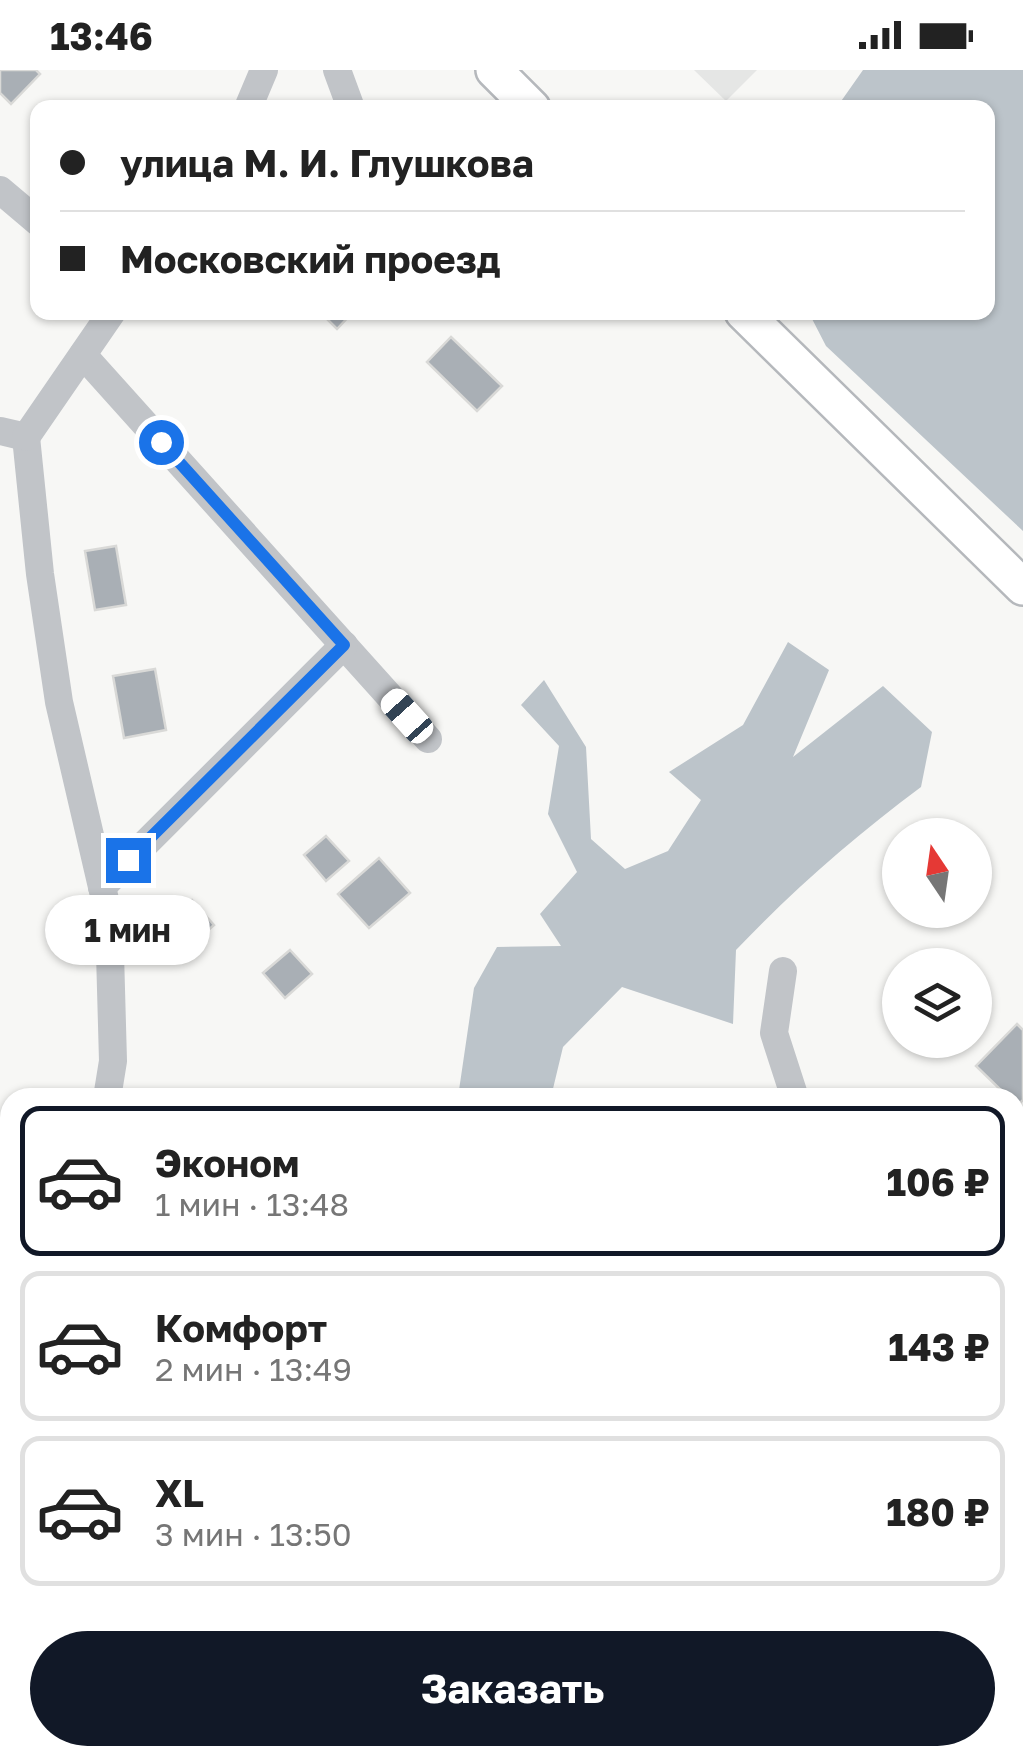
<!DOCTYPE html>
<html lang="ru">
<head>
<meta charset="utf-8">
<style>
  :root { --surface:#fff; --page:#f6f6f6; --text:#222; --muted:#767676; --line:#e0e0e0; --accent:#111827 }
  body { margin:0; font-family:"Golos Text",sans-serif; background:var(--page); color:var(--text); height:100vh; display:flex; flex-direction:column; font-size:38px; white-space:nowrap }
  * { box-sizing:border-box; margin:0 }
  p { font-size:32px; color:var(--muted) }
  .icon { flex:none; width:55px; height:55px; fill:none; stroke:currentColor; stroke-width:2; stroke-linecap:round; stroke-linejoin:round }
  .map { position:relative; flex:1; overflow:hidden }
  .details { position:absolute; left:0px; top:1018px; width:1025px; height:678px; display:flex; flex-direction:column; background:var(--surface); border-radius:30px 30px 0 0; box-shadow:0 2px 8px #0004 }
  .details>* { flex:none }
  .hud { position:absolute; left:30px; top:30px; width:965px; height:220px; border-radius:20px; box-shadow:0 2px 8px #0004; display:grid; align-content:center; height:220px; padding:0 30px; background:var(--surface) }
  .needle { width:65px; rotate:347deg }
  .tools { position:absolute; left:882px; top:748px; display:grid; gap:20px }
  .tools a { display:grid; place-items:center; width:110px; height:110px; border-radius:50%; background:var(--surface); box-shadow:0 2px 8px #0004; font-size:50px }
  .end { position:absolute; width:45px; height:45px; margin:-22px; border:12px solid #1a73e8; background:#fff; box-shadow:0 0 0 5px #fff }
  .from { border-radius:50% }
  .bubble { position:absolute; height:70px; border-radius:35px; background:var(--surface); box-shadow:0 2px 8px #0004; font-size:32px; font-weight:700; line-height:70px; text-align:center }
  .car { position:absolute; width:30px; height:60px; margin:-30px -15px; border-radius:12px; box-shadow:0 0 8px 2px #0007; background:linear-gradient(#fff 24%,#345 0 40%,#fff 0 76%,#345 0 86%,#fff 0) }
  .hud b { display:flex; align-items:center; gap:35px; height:95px; font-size:38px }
  .hud b+b { border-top:2px solid var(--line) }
  .hud i { width:25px; height:25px; background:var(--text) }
  ul { padding:18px 0 0; list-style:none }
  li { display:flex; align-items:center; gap:30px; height:150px; margin:0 20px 15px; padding:0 10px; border:5px solid var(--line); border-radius:20px }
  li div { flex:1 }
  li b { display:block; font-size:38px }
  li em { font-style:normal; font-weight:700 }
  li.active { border-color:var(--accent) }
  li>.icon { width:90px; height:90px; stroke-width:1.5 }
  .cta { display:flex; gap:20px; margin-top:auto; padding:20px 30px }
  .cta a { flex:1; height:115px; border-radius:60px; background:var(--accent); color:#fff; font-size:40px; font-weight:700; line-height:115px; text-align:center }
  .status { display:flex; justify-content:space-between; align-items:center; height:70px; padding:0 50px; background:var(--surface); direction:ltr }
  .status svg { height:28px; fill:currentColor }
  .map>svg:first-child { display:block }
</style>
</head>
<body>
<div class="status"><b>13:46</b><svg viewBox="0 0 49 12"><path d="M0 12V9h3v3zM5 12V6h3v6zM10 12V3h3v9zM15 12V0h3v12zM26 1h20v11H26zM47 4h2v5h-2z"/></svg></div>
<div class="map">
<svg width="1023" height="1694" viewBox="0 0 1023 1694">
  <rect width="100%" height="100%" fill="#f7f7f5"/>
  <!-- built -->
  <polygon fill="#e5e6e5" points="694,0 757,0 726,31"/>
  <!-- water -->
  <g fill="#bcc4ca">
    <polygon points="863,0 1023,0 1023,461 826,276 809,243 988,242 988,38 837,37"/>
    <path d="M788,572L829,600L793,687L883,616L932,662L921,717C855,766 793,820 736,880L733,954L622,917L563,977L551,1027H458L474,918L497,877L561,876L540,844L577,802L548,744L559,676L521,635L544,610L586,677L591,769L625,799L668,781L701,730L669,702L743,655Z"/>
    <polygon points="10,1308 10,1506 0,1512 0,1317"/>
  </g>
  <!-- building -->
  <g fill="#a9afb5" stroke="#d9d9d7" stroke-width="2.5">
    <polygon points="0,0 36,0 40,4 11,34 0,23"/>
    <polygon points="320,242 353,242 337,259"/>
    <polygon points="451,267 502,316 477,341 427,292"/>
    <polygon points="116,476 126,535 95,540 85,481"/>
    <polygon points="155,599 166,660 124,668 113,606"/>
    <polygon points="326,766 349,791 326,811 304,785"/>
    <polygon points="379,788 410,823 369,858 338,824"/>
    <polygon points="192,830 214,855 173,890 151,865"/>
    <polygon points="290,880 312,904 285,928 263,903"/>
    <polygon points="1017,954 1023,960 1023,1030 1017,1036 1015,1028 1009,1028 976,996"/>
    <polygon points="1015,1382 1023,1382 1023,1417 1015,1418"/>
    <rect x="1015" y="1448" width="8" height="54"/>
    <polygon points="1023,1539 1023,1605 1015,1606 1015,1540"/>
    <polygon points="1015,1648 1023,1648 1023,1686 1004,1685 1015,1685"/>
    <polygon points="504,1685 551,1685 553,1694 506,1694"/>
    <polygon points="730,1685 790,1685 791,1694 732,1694"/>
  </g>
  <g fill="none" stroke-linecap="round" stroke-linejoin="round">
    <!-- major casing -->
    <g stroke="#b5b8bc" stroke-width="40">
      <g id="major">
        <polyline points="494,0 532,38"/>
        <polyline points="743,242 1023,517"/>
      </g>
    </g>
    <!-- minor -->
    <g stroke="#c1c4c8" stroke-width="28">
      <polyline points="337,0 351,38"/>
      <polyline points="248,38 264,0"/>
      <polyline points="0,120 38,152"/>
      <polyline points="83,285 428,669"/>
      <polyline points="0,361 26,367"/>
      <polyline points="26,367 40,504 59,632 109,847 113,991 107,1028"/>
      <polyline points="26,367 112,242"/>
      <polyline points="102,817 344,575"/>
      <polyline points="783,901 774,963 795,1028"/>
      <polyline points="1015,1296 1023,1304"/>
      <polyline points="236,1685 238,1694"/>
      <polyline points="654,1685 656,1694"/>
    </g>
    <!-- major -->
    <use href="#major" stroke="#fff" stroke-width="35"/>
  </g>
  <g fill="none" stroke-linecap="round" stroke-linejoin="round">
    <!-- route -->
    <polyline stroke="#1a73e8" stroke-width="12" points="128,790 344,575 161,372"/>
  </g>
</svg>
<div class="tools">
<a><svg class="needle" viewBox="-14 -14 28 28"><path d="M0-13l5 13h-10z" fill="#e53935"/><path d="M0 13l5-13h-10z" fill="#767676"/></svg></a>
<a><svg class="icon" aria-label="layers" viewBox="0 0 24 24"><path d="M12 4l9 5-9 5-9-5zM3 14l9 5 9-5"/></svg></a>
</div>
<i class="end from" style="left:161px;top:372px"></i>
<i class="end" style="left:128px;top:790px"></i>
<div class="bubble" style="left:45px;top:825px;width:165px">1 мин</div>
<i class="car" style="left:407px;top:646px;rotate:318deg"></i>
<div class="hud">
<b><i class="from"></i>улица М. И. Глушкова</b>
<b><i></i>Московский проезд</b>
</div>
<section class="details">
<ul>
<li class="active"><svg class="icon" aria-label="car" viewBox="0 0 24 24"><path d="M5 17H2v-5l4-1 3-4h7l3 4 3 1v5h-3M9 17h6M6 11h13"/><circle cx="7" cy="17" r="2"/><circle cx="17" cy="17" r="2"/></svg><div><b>Эконом</b><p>1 мин · 13:48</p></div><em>106 ₽</em></li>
<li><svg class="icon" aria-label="car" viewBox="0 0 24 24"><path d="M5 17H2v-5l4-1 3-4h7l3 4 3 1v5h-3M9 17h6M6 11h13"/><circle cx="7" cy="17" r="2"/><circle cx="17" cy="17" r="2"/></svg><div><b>Комфорт</b><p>2 мин · 13:49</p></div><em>143 ₽</em></li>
<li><svg class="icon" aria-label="car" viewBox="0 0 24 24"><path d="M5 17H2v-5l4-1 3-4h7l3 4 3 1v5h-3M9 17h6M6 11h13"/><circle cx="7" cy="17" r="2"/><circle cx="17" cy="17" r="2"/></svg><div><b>XL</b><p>3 мин · 13:50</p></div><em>180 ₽</em></li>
</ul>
<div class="cta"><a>Заказать</a></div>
</section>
</div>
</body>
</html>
